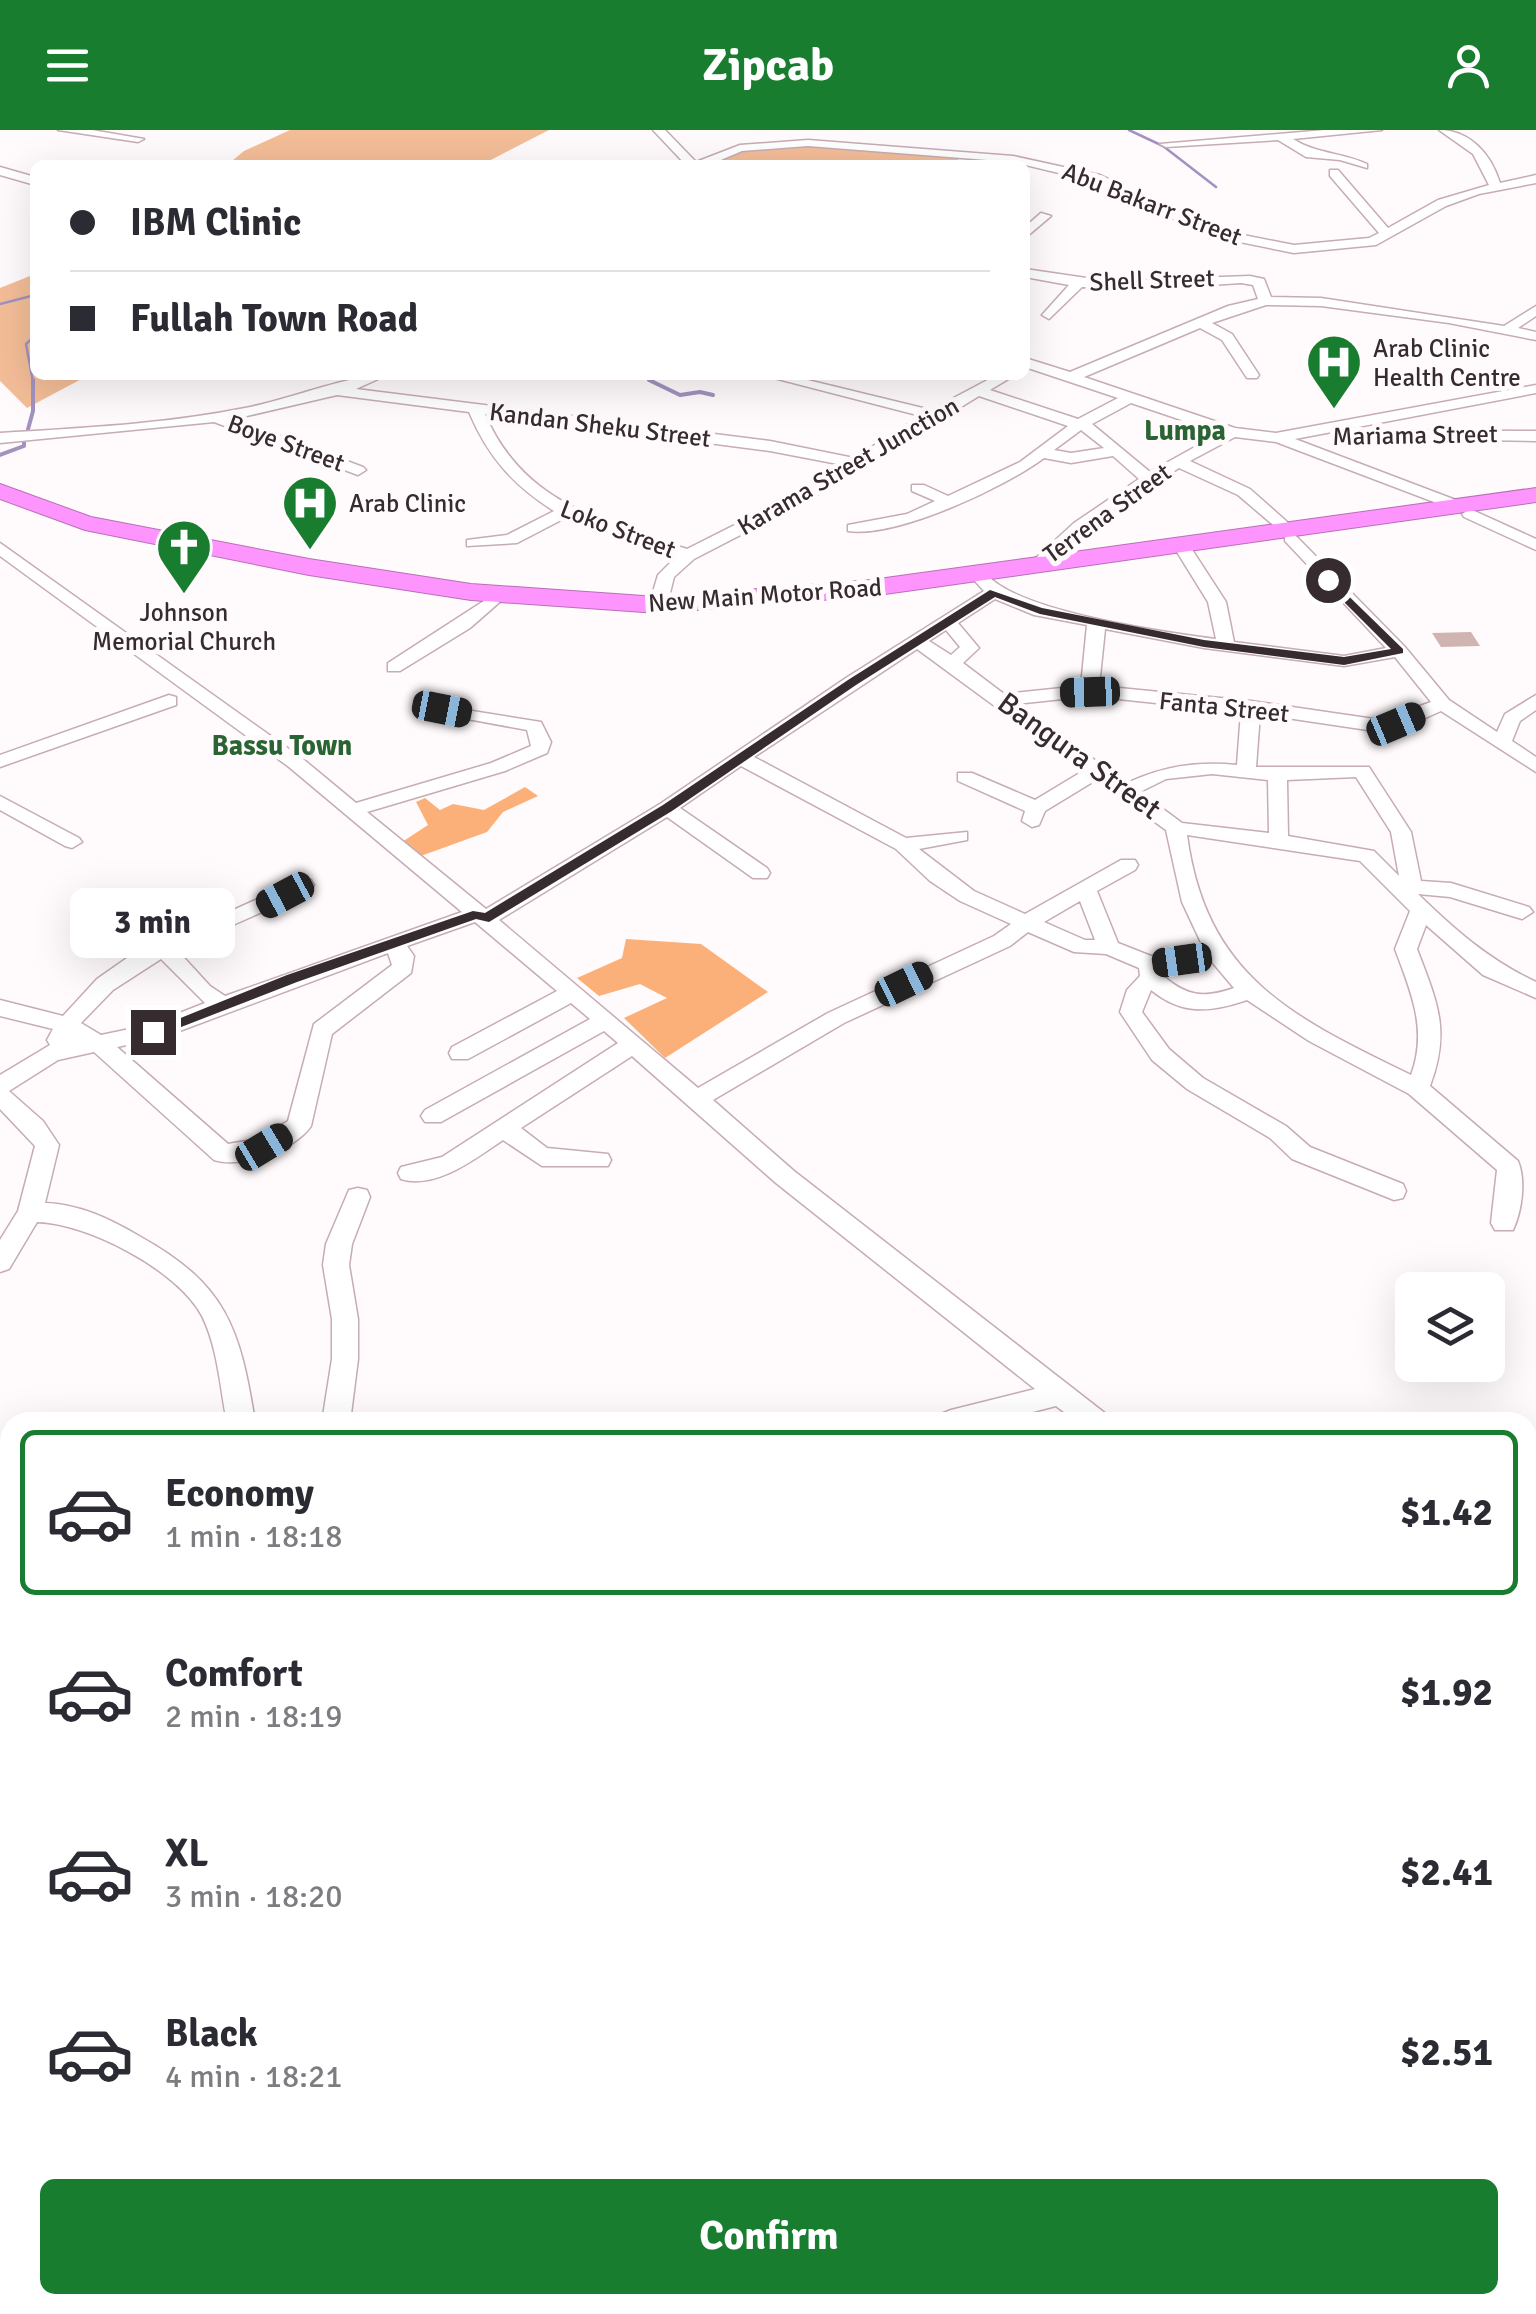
<!DOCTYPE html>
<html lang="en">
<head>
<meta charset="utf-8">
<style>
  :root { --surface:#fff; --page:#f7f7f7; --text:#2b2b33; --muted:#7c7c81; --line:#e1e1e2; --accent:#197d30 }
  body { margin:0; font-family:Signika,sans-serif; background:var(--page); color:var(--text); height:100vh; display:flex; flex-direction:column; font-size:38px; white-space:nowrap }
  * { box-sizing:border-box; margin:0 }
  p { font-size:32px; color:var(--muted) }
  .icon { flex:none; width:55px; height:55px; fill:none; stroke:currentColor; stroke-width:2; stroke-linecap:round; stroke-linejoin:round }
  .map { position:relative; flex:1; overflow:hidden }
  .details { position:absolute; left:0px; top:1282px; width:1538px; height:902px; display:flex; flex-direction:column; background:var(--surface); border-radius:30px 30px 0 0; box-shadow:0 10px 40px #0002 }
  .details>* { flex:none }
  .top-card { position:absolute; left:30px; top:30px; width:1000px; height:220px; border-radius:15px; box-shadow:0 10px 40px #0002; display:grid; align-content:center; height:220px; padding:0 40px; background:var(--surface) }
  .controls { position:absolute; left:1395px; top:1142px; display:grid; gap:20px }
  .controls a { display:grid; place-items:center; width:110px; height:110px; border-radius:15px; background:var(--surface); box-shadow:0 10px 40px #0002; font-size:50px }
  .end { position:absolute; width:45px; height:45px; margin:-22px; border:12px solid #362c2f; background:#fff; box-shadow:0 0 0 5px #fff }
  .from { border-radius:50% }
  .bubble { position:absolute; height:70px; border-radius:15px; background:var(--surface); box-shadow:0 10px 40px #0002; font-size:32px; font-weight:700; line-height:70px; text-align:center }
  .car { position:absolute; width:30px; height:60px; margin:-30px -15px; border-radius:12px; box-shadow:0 0 8px 2px #0007; background:linear-gradient(#222 24%,#8ab4d8 0 40%,#222 0 76%,#8ab4d8 0 86%,#222 0) }
  .top-card b { display:flex; align-items:center; gap:35px; height:95px; font-size:38px }
  .top-card b+b { border-top:2px solid var(--line) }
  .top-card i { width:25px; height:25px; background:var(--text) }
  ul { padding:18px 0 0; list-style:none }
  li { display:flex; align-items:center; gap:30px; height:165px; margin:0 20px 15px; padding:0 20px; border:5px solid transparent; border-radius:15px }
  li div { flex:1 }
  li b { display:block; font-size:38px }
  li em { font-style:normal; font-weight:700 }
  li.current { border-color:var(--accent) }
  li>.icon { width:90px; height:90px; stroke-width:1.5 }
  .primary-button { display:flex; gap:20px; margin-top:auto; padding:20px 40px }
  .primary-button a { flex:1; height:115px; border-radius:15px; background:var(--accent); color:#fff; font-size:40px; font-weight:700; line-height:115px; text-align:center }
  header { display:flex; justify-content:space-between; align-items:center; height:130px; padding:0 40px; background:var(--accent); color:#fff; font-size:45px; font-weight:700 }
  .map>svg:first-child { display:block }
</style>
</head>
<body>
<header><svg class="icon" aria-label="menu" viewBox="0 0 24 24"><path d="M4 6h16M4 12h16M4 18h16"/></svg>Zipcab<svg class="icon" aria-label="person" viewBox="0 0 24 24"><circle cx="12" cy="8" r="4"/><path d="M4 21q1-7 8-7t8 7"/></svg></header>
<div class="map">
<svg width="1536" height="2184" viewBox="0 0 1536 2184">
  <rect width="100%" height="100%" fill="#fffafb"/>
  <!-- green -->
  <g fill="#f3bd97">
    <polygon points="290,0 549,0 481,35 227,35 244,21"/>
    <polygon points="778,13 962,27 950,35 701,35 744,19"/>
    <polygon points="35,144 35,245 89,245 27,278 0,251 0,158"/>
  </g>
  <!-- forest -->
  <g fill="#fbb079">
    <polygon points="525,657 538,666 503,682 487,702 418,727 402,712 428,695 416,672 425,668 440,680 453,674 484,680"/>
    <polygon points="626,809 701,814 768,862 665,928 624,888 667,868 640,854 599,866 577,848 622,828"/>
  </g>
  <g fill="none" stroke-linecap="round" stroke-linejoin="round">
    <!-- stream-far1 -->
    <g stroke="#a192bf" stroke-width="2.5">
      <polyline points="1129,0 1163,16 1216,57"/>
      <polyline points="0,174 35,165"/>
      <polyline points="639,245 654,252"/>
      <polyline points="33,252 26,214 35,206"/>
    </g>
    <!-- stream -->
    <g stroke="#a192bf" stroke-width="4">
      <polyline points="649,250 680,265 700,262 713,265"/>
      <polyline points="27,303 33,281 33,250"/>
      <polyline points="0,325 24,316 24,307"/>
    </g>
  </g>
  <!-- building -->
  <polygon fill="#cfb4b0" points="1471,502 1480,516 1441,517 1432,503"/>
  <g fill="none" stroke-linecap="round" stroke-linejoin="round">
    <!-- minor casing -->
    <g stroke="#c6acb4" stroke-width="3">
      <g id="minor">
        <polygon points="58,0 92,0 144,9 138,12"/>
        <path d="M653,0H665L696,32L740,15L808,10L1013,26L1100,45L1218,100L1294,115L1369,108L1379,103L1330,46V40H1338L1388,98L1438,70L1489,55L1473,24L1439,0C1470,0 1491,24 1500,53L1536,45V53L1479,64L1446,76L1376,115L1294,123L1210,106L1092,51L1013,32L808,16L742,21L709,35H686Z"/>
        <path d="M1325,0H1382L1293,9C1316,24 1341,22 1367,34V38L1340,30L1306,27L1278,10L1166,17L1160,14Z"/>
        <polygon points="0,37 35,47 35,55 0,45"/>
        <polygon points="1041,83 1051,86 1025,108 1025,97"/>
        <path d="M1025,139L1107,151L1250,146L1264,149L1271,167L1321,168L1504,196L1536,176V186L1518,198L1536,202V210L1449,193L1321,176L1266,175L1212,193L1232,204L1259,245L1257,248H1247L1222,210L1200,198L1084,247L1235,298L1276,303L1536,255V263L1295,309L1461,372V378L1455,380L1276,312L1235,307L1190,331L1250,359L1294,398V404L1405,517L1449,570L1497,602L1505,584L1536,565V580L1520,591L1512,611L1536,627V642L1441,581L1403,598L1381,602L1260,584L1256,637H1369L1411,702L1421,751L1451,753L1529,777L1533,782L1522,789L1450,767L1418,764C1455,800 1489,830 1536,852V868L1483,845L1426,795L1417,819C1437,872 1451,900 1430,956L1518,1031C1526,1050 1522,1081 1513,1100H1495L1491,1093L1497,1040L1409,964L1309,911L1247,870C1211,882 1183,886 1151,860L1142,882L1169,919L1203,948L1286,996L1310,1017L1403,1054L1406,1061L1403,1068L1394,1070L1292,1029L1270,1008L1187,959L1152,930L1120,882L1127,860L1140,846L1139,838L1106,824L1074,822L1028,802L1010,816L844,893L713,970L794,1041L1106,1284L1110,1292H1077L1056,1276L994,1292H937L941,1284L951,1280L1035,1259L776,1053L632,926L521,998L547,1018L608,1024L611,1030L608,1036H542L503,1010C476,1028 436,1060 401,1049L398,1043L401,1037L442,1027L618,913L604,901L441,992H425L421,986L425,980L590,889L571,873L468,929H452L449,923L452,917L557,861L475,792L407,816L414,826L411,843L332,904L311,996C295,1020 242,1039 214,1030L94,922L58,930L9,961L43,991L59,1015L45,1073C79,1074 110,1089 139,1106C226,1154 240,1197 255,1292H227C220,1258 218,1218 202,1186C178,1140 87,1093 37,1092L9,1139L0,1142V1110L18,1081L35,1016L0,979V945L50,915L47,910L53,899L0,886V870L63,886L97,849L127,828L304,748L311,750L314,755L311,760L177,820L210,856L225,866L462,782L289,637L0,426V413L303,629L356,673L491,633L531,616L527,600L435,583V575L541,592L551,612L547,623L505,641L367,682L486,779L660,674L846,548L984,461L974,450L976,446H988C1023,482 1163,502 1216,509L1208,472L1177,422L1185,417L1191,418L1226,472L1234,512L1344,526L1386,518L1285,411V405L1238,365L1179,338L1110,382L1035,441L1027,436L1074,393L1139,349L1113,326L1071,333L1044,328C1005,357 897,408 848,401V395L907,384L935,371L912,361V355H924L948,366L1020,332L1068,296L979,266L812,368L694,429L674,447L667,475L658,480L649,475L658,445L676,427L567,387L517,413L467,416V410L507,405L554,381C513,355 488,327 469,282L337,265L234,289L363,337L366,340L358,345L214,292L0,313V303C82,298 165,294 245,278C288,270 348,245 387,245L356,259L770,311L854,328L921,286L762,245H787L931,280L997,245H1015L990,260L1078,289L1118,268L1025,237V228L1070,242L1228,176L1258,169L1253,155L1241,153L1149,159L1082,157L1049,189L1042,185L1069,155L1025,147ZM1131,273L1220,303L1150,342L1092,294ZM485,284L770,321L843,335L800,362L687,419C602,392 522,372 485,284ZM1081,300L1104,318L1071,323L1054,320ZM995,469L1034,485L1087,495L1081,556L1004,564L963,533L979,518L958,493ZM1105,499L1204,518L1344,536L1395,527L1431,572L1381,590L1251,571L1099,556ZM946,500L960,517L951,525L929,511ZM917,519L1083,641L1035,670L972,643H958V651L1025,681L1022,691L1032,697L1039,695L1045,681L1096,650L1166,700L1182,772L1204,819L1151,826L1118,813L1097,761L1135,740L1138,735L1135,730H1121L1025,784L974,761L919,719L967,710V702L906,708L754,627ZM1090,566L1241,582L1237,635C1197,631 1163,636 1127,653L1016,574ZM741,636L896,719L930,751L960,771L1011,794L994,806L828,883L698,958L499,790L667,687L753,748H767L770,743L767,738L680,678ZM1212,644L1268,650L1269,703L1182,693L1140,662L1166,649ZM1356,647L1391,702L1399,746L1374,721L1288,706L1287,650ZM1187,705L1360,731L1410,781L1395,819C1411,862 1428,900 1411,945C1292,887 1206,847 1187,705ZM1080,771L1095,810H1085L1044,792ZM388,823L392,835L314,894L288,991L258,1009L228,1014L117,917L161,908ZM161,829L205,873L149,895L101,905L81,893L113,860ZM1212,832L1234,858C1203,869 1186,866 1162,845L1161,840Z"/>
        <polygon points="1351,300 1536,301 1536,311 1346,308 1346,302"/>
        <polygon points="1470,379 1536,409 1536,420 1464,387 1462,384"/>
        <polygon points="493,465 502,470 470,498 400,541 388,541 388,533"/>
        <polygon points="169,565 176,567 176,575 0,637 0,625"/>
        <polygon points="0,666 79,708 82,712 72,718 65,716 0,680"/>
        <polygon points="358,1058 367,1060 370,1067 352,1114 349,1135 358,1189 358,1229 350,1292 322,1292 332,1229 332,1189 323,1135 326,1114 349,1060"/>
        <rect x="0" y="1353" width="10" height="24"/>
        <polygon points="1528,1607 1536,1610 1536,1643 1528,1640"/>
        <polygon points="10,1753 10,1811 0,1815 0,1757"/>
        <polygon points="10,1893 10,1933 0,1937 0,1897"/>
        <polygon points="47,2175 87,2175 84,2184 44,2184"/>
        <polygon points="268,2175 306,2175 304,2184 266,2184"/>
      </g>
    </g>
    <!-- highway casing -->
    <g stroke="#b870b6" stroke-width="2">
      <polygon id="highway" points="0,354 91,387 309,429 471,454 658,467 871,450 1536,358 1536,372 871,466 658,483 471,470 309,445 85,400 0,369"/>
    </g>
    <!-- minor -->
    <use href="#minor" fill="#fff" fill-rule="evenodd"/>
    <!-- highway -->
    <use href="#highway" fill="#fe95fe" fill-rule="evenodd"/>
  </g>
  <!-- route -->
  <polygon fill="#362c2f" points="1328,446 1403,519 1403,523 1344,535 1204,517 1040,484 995,467 856,555 672,681 489,792 476,789 297,852 158,906 146,902 287,845 473,781 485,783 663,675 848,550 990,460 1042,478 1204,510 1344,527 1391,519 1324,452"/>
  <!-- icons -->
  <defs>
    <g id="hospital-pin" transform="scale(2.875)"><path d="M0 17L-7.5 6A9.5 9.5 0 1 1 7.5 6Z" fill="#197d30" stroke="#fffafb"/><path d="M-5-5h3v3.5h4V-5h3V5h-3V1.5h-4V5h-3Z" fill="#fff"/></g>
    <g id="church-pin" transform="scale(2.875)"><path d="M0 17L-7.5 6A9.5 9.5 0 1 1 7.5 6Z" fill="#197d30" stroke="#fffafb"/><path d="M-1.2-6h2.4v3.5h3.3v2.4h-3.3V6h-2.4V-.1h-3.3v-2.4h3.3Z" fill="#fff"/></g>
  </defs>
  <g fill-rule="evenodd">
    <use href="#hospital-pin" x="1334" y="232"/>
    <use href="#hospital-pin" x="310" y="373"/>
    <use href="#church-pin" x="184" y="417"/>
  </g>
  <g text-anchor="middle" dominant-baseline="central" stroke-width="10" stroke-linejoin="round" paint-order="stroke">
    <!-- far-street labels -->
    <g font-size="25" fill="#362c2f" stroke="#fffafb">
      <text transform="translate(1152 74) rotate(21)">Abu Bakarr Street</text>
      <text transform="translate(1152 150) rotate(-2)">Shell Street</text>
      <text transform="translate(600 295) rotate(7)">Kandan Sheku Street</text>
      <text transform="translate(1415 305) rotate(-1)">Mariama Street</text>
      <text transform="translate(286 313) rotate(20)">Boye Street</text>
      <text transform="translate(848 336) rotate(-30)">Karama Street Junction</text>
      <text transform="translate(1107 383) rotate(-36)">Terrena Street</text>
      <text transform="translate(618 399) rotate(21)">Loko Street</text>
      <text transform="translate(765 465) rotate(-4)">New Main Motor Road</text>
      <text transform="translate(1224 577) rotate(6)">Fanta Street</text>
    </g>
    <!-- far-poi labels -->
    <g font-size="25" fill="#362c2f" stroke="#fffafb" text-anchor="start">
      <text x="1373" y="218">Arab Clinic<tspan x="1373" dy="29">Health Centre</tspan></text>
      <text x="349" y="373">Arab Clinic</text>
      <text x="184" y="482" text-anchor="middle">Johnson<tspan x="184" dy="29">Memorial Church</tspan></text>
    </g>
    <!-- far-neighbourhood labels -->
    <g font-size="28" font-weight="bold" fill="#2a6433" stroke="#fffafb">
      <text x="1185" y="301">Lumpa</text>
      <text x="282" y="616">Bassu Town</text>
    </g>
    <!-- street labels -->
    <g font-size="30" fill="#362c2f" stroke="#fffafb">
      <text transform="translate(1079 626) rotate(36)">Bangura Street</text>
    </g>
  </g>
</svg>
<div class="controls">
<a><svg class="icon" aria-label="layers" viewBox="0 0 24 24"><path d="M12 4l9 5-9 5-9-5zM3 14l9 5 9-5"/></svg></a>
</div>
<i class="end from" style="left:1328px;top:450px"></i>
<i class="end" style="left:153px;top:902px"></i>
<div class="bubble" style="left:70px;top:758px;width:165px">3 min</div>
<i class="car" style="left:1090px;top:562px;rotate:268deg"></i>
<i class="car" style="left:442px;top:579px;rotate:101deg"></i>
<i class="car" style="left:1396px;top:594px;rotate:67deg"></i>
<i class="car" style="left:285px;top:765px;rotate:242deg"></i>
<i class="car" style="left:1182px;top:830px;rotate:262deg"></i>
<i class="car" style="left:904px;top:854px;rotate:64deg"></i>
<i class="car" style="left:264px;top:1017px;rotate:59deg"></i>
<div class="top-card">
<b><i class="from"></i>IBM Clinic</b>
<b><i></i>Fullah Town Road</b>
</div>
<section class="details">
<ul>
<li class="current"><svg class="icon" aria-label="car" viewBox="0 0 24 24"><path d="M5 17H2v-5l4-1 3-4h7l3 4 3 1v5h-3M9 17h6M6 11h13"/><circle cx="7" cy="17" r="2"/><circle cx="17" cy="17" r="2"/></svg><div><b>Economy</b><p>1 min · 18:18</p></div><em>$1.42</em></li>
<li><svg class="icon" aria-label="car" viewBox="0 0 24 24"><path d="M5 17H2v-5l4-1 3-4h7l3 4 3 1v5h-3M9 17h6M6 11h13"/><circle cx="7" cy="17" r="2"/><circle cx="17" cy="17" r="2"/></svg><div><b>Comfort</b><p>2 min · 18:19</p></div><em>$1.92</em></li>
<li><svg class="icon" aria-label="car" viewBox="0 0 24 24"><path d="M5 17H2v-5l4-1 3-4h7l3 4 3 1v5h-3M9 17h6M6 11h13"/><circle cx="7" cy="17" r="2"/><circle cx="17" cy="17" r="2"/></svg><div><b>XL</b><p>3 min · 18:20</p></div><em>$2.41</em></li>
<li><svg class="icon" aria-label="car" viewBox="0 0 24 24"><path d="M5 17H2v-5l4-1 3-4h7l3 4 3 1v5h-3M9 17h6M6 11h13"/><circle cx="7" cy="17" r="2"/><circle cx="17" cy="17" r="2"/></svg><div><b>Black</b><p>4 min · 18:21</p></div><em>$2.51</em></li>
</ul>
<div class="primary-button"><a>Confirm</a></div>
</section>
</div>
</body>
</html>
